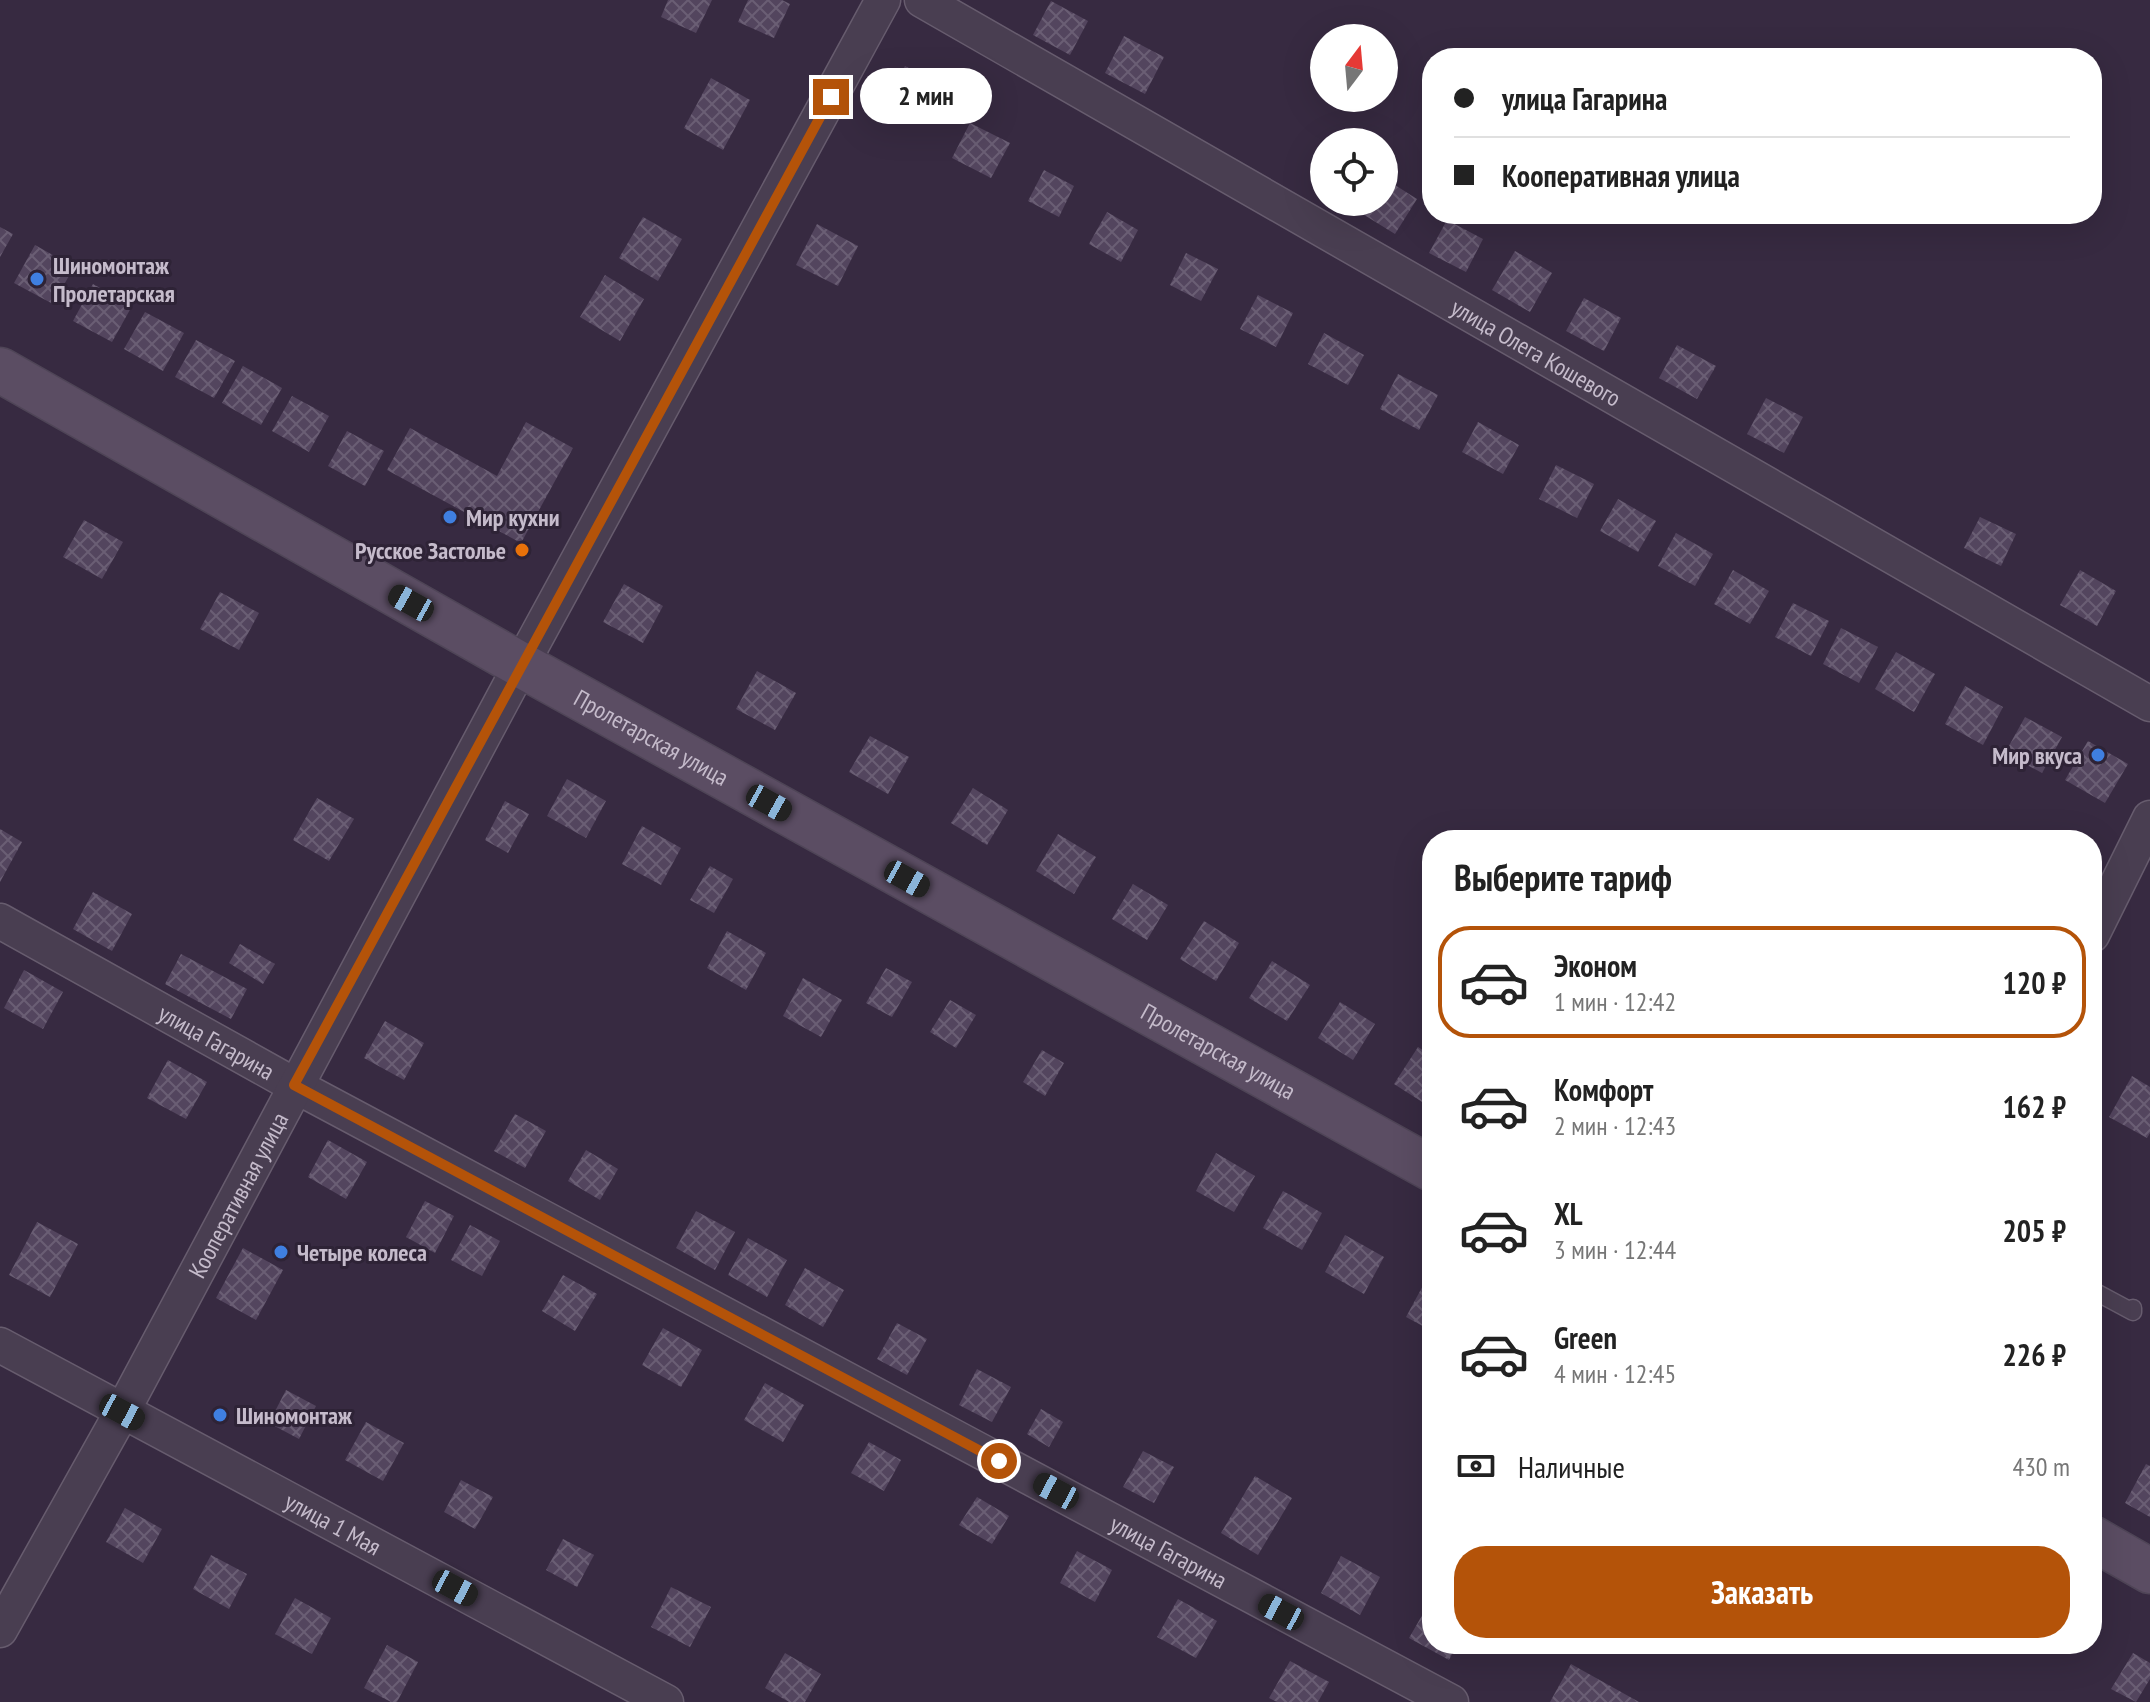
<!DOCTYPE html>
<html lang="ru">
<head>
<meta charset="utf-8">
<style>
  :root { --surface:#fff; --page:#f2f2f2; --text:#222; --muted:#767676; --line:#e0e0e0; --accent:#b45309 }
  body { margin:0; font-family:"PT Sans Narrow",sans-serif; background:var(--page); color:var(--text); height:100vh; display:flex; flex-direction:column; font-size:30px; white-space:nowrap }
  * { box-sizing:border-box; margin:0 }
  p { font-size:26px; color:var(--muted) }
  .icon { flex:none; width:44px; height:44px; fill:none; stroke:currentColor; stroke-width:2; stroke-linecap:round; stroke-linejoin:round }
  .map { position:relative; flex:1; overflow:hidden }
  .drawer { position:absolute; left:1422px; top:830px; width:680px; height:824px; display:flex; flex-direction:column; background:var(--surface); border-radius:32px; box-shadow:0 8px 32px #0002 }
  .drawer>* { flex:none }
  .top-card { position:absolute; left:1422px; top:48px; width:680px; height:176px; border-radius:32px; box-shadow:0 8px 32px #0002; display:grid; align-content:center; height:176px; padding:0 32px; background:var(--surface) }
  .needle { width:52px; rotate:16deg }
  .controls { position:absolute; left:1310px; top:24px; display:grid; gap:16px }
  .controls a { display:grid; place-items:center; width:88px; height:88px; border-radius:50%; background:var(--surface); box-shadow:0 8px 32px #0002; font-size:40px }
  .end { position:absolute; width:36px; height:36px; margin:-18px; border:10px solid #b45309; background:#fff; box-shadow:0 0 0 4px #fff }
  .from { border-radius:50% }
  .bubble { position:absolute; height:56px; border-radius:28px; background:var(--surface); box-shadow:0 8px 32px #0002; font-size:26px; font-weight:800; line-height:56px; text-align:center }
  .car { position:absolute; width:24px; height:48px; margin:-24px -12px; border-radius:10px; box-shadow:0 0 6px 2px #0007; background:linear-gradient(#222 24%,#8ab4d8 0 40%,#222 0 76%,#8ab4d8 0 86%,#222 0) }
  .top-card b { display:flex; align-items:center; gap:28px; height:76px; font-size:30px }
  .top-card b+b { border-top:2px solid var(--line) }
  .top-card i { width:20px; height:20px; background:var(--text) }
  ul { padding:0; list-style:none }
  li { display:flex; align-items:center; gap:24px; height:112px; margin:0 16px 12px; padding:0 16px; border:4px solid transparent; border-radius:32px }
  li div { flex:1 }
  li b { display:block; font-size:30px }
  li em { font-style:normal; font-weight:800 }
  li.current { border-color:var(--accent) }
  li>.icon { width:72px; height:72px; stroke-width:1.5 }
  h2 { padding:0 32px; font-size:36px; line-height:96px }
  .pay { display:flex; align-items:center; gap:20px; height:88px; padding:0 32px; font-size:30px }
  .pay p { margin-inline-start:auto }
  .button { display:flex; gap:16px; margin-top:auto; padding:16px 32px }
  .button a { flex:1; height:92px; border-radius:32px; background:var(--accent); color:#fff; font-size:32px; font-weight:800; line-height:92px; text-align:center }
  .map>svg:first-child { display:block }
</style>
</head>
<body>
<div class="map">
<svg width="2150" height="1702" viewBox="0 0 2150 1702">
  <defs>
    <pattern id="building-cross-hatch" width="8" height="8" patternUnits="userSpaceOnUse" patternTransform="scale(2)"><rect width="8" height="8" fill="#53455e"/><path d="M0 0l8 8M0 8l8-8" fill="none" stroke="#6a5e74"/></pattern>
  </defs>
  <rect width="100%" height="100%" fill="#372a41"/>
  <!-- building -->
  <g fill="url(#building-cross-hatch)">
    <polygon points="668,0 712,0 696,33 661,17"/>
    <polygon points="748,0 782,0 790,4 774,38 738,22"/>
    <polygon points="1051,1 1088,21 1070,55 1033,35"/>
    <polygon points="1124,36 1164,57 1145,94 1105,73"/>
    <polygon points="905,66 937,83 918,119 886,102"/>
    <polygon points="711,78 750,100 723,150 684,128"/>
    <polygon points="970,123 1010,143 991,178 952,158"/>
    <polygon points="1044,170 1074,186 1059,217 1028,201"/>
    <polygon points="1384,178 1417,199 1395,234 1361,213 1368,202 1384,202"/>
    <polygon points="1107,212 1138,230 1121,262 1089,244"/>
    <polygon points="643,217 682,239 658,281 619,258"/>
    <polygon points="1447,220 1483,239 1466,272 1429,253"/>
    <polygon points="817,224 858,246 838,286 796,265"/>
    <polygon points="0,227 13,234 0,257"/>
    <polygon points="35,245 74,267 53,304 14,283"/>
    <polygon points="1515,251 1552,273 1530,312 1492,290"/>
    <polygon points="1186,253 1218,269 1201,301 1170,285"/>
    <polygon points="605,275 644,299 620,341 580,317"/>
    <polygon points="93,284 132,306 112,342 73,321"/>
    <polygon points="1258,295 1293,313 1276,347 1240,329"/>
    <polygon points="1584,298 1621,318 1604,351 1566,331"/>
    <polygon points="145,312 184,333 163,371 124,349"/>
    <polygon points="1324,333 1364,355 1348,385 1308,364"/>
    <polygon points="196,340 235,361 214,398 175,377"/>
    <polygon points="1677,345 1716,366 1697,399 1659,378"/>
    <polygon points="243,366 282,388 261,425 222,403"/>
    <polygon points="1398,374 1438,395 1419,430 1380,409"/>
    <polygon points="292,396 329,416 309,452 272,431"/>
    <polygon points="1766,398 1803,417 1784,453 1747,434"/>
    <polygon points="526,422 573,448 521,543 387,470 410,428 497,476"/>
    <polygon points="1478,422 1519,445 1503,474 1462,452"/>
    <polygon points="347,431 384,451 365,486 328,466"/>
    <polygon points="1556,465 1594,484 1577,518 1539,499"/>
    <polygon points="1618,499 1656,521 1638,552 1600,531"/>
    <polygon points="1980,517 2016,534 2001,566 1964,548"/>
    <polygon points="84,520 123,542 102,579 63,557"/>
    <polygon points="1676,533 1713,554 1695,586 1658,566"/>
    <polygon points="1733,570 1769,591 1750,624 1714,604"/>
    <polygon points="2080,570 2116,591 2097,626 2060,605"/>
    <polygon points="624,584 663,606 643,643 603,622"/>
    <polygon points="220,592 259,613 239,650 200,629"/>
    <polygon points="1793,603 1829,621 1811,656 1775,637"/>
    <polygon points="1841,628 1878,647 1859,683 1823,664"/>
    <polygon points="1896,652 1935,674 1914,712 1875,689"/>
    <polygon points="757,671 796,693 775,730 736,709"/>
    <polygon points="1965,686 2003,707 1983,745 1945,724"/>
    <polygon points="2025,717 2062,737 2042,773 2005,753"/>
    <polygon points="870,736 909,757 888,794 849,772"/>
    <polygon points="2088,741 2128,764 2105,803 2065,780"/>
    <polygon points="567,779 606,801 586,838 547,816"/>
    <polygon points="973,788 1008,810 987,845 951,823"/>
    <polygon points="317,798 354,819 329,861 293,840"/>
    <polygon points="505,801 529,814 508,853 485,840"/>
    <polygon points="642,826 681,848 661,885 622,864"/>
    <polygon points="0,829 22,842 0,882"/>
    <polygon points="1058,834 1096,857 1074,894 1036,871"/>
    <polygon points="710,866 733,879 714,913 690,900"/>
    <polygon points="1133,884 1168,905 1147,940 1112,919"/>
    <polygon points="93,892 132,914 112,951 73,929"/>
    <polygon points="1204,921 1239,943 1216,981 1180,959"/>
    <polygon points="727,931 766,953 746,990 707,968"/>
    <polygon points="240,944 275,964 263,984 229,963"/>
    <polygon points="181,954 247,989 231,1019 165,984"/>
    <polygon points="1272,961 1310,985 1287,1021 1249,998"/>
    <polygon points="886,968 912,982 892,1017 866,1003"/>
    <polygon points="24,970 63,992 43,1029 4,1008"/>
    <polygon points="803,978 842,1000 821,1037 783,1016"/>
    <polygon points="950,1000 976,1015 956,1048 930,1032"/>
    <polygon points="1340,1002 1375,1024 1353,1060 1318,1038"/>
    <polygon points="385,1021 424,1043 404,1080 364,1058"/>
    <polygon points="1418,1047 1432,1056 1432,1104 1430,1107 1394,1084"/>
    <polygon points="1042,1050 1064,1063 1045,1096 1023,1082"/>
    <polygon points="168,1060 207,1082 186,1119 147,1098"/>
    <polygon points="2132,1076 2150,1087 2150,1133 2147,1138 2109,1117"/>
    <polygon points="515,1114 546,1131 525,1168 494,1151"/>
    <polygon points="328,1140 367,1162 346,1199 308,1177"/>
    <polygon points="586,1150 618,1169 600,1200 568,1181"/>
    <polygon points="1216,1153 1255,1176 1234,1212 1196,1191"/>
    <polygon points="1283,1191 1322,1213 1302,1250 1263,1228"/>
    <polygon points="425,1201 454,1216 435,1253 406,1237"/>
    <polygon points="696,1211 735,1232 715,1270 676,1248"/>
    <polygon points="37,1222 78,1244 50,1297 9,1275"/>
    <polygon points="470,1225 500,1241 482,1276 451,1260"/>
    <polygon points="1345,1235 1384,1257 1364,1294 1325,1272"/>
    <polygon points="748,1238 787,1260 767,1297 728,1275"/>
    <polygon points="243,1248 283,1270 256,1320 216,1298"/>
    <polygon points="805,1268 844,1290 823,1327 785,1305"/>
    <polygon points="563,1275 597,1294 575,1331 542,1311"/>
    <polygon points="1426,1280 1432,1283 1432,1331 1406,1317"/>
    <polygon points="897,1323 927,1339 907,1375 877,1359"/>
    <polygon points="663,1328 702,1350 681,1387 642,1365"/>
    <polygon points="977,1369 1011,1387 992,1422 959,1405"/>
    <polygon points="765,1383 804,1405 783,1442 744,1420"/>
    <polygon points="286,1390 316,1406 299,1439 269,1423"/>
    <polygon points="1041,1409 1063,1422 1049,1447 1027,1434"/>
    <polygon points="366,1422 404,1443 383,1481 345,1460"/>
    <polygon points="869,1442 901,1460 884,1491 851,1473"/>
    <polygon points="1143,1451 1174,1467 1154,1503 1123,1487"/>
    <polygon points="2146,1464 2150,1466 2150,1517 2125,1503"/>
    <polygon points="1255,1476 1292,1498 1258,1555 1221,1533"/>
    <polygon points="461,1480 493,1497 475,1529 444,1512"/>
    <polygon points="977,1497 1009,1516 992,1544 959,1525"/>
    <polygon points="125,1508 162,1529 143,1563 106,1542"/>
    <polygon points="563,1539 594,1555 577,1587 546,1570"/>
    <polygon points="1077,1551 1112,1570 1095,1602 1060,1583"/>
    <polygon points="211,1555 247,1574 229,1609 193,1589"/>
    <polygon points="1341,1556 1380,1577 1360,1615 1321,1593"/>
    <polygon points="671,1587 711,1607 690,1647 651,1627"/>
    <polygon points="295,1598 331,1618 312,1654 275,1634"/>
    <polygon points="1432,1598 1432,1644 1457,1644 1449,1660 1409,1638"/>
    <polygon points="1178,1599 1217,1621 1196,1658 1157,1637"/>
    <polygon points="387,1645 418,1662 397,1702 391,1702 364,1688"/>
    <polygon points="785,1653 821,1674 805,1702 789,1702 765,1688"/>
    <polygon points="2133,1653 2150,1663 2150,1679 2136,1702 2111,1689"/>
    <polygon points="1290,1661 1329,1682 1318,1702 1277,1702 1269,1698"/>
    <polygon points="1571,1664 1639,1702 1550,1702"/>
  </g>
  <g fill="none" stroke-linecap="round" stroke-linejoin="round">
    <!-- service casing -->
    <g stroke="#675c6e" stroke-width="19">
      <polyline id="service" points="2092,1290 2133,1312 2133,1308"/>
    </g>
    <!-- minor casing -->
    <g stroke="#675c6e" stroke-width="37">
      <g id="minor">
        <path id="s1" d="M922,0L2150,704"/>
        <path id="s2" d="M0,921L294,1085L1451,1702"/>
        <polyline points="2092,935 2150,818"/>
        <path id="s3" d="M0,1345L666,1702"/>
        <path id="s4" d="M0,1630L122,1412L521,665L883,0"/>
      </g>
    </g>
    <!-- secondary casing -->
    <g stroke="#4f4557" stroke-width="47">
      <g id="secondary">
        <path id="s5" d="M0,370L521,665L1432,1169"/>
        <polyline points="2092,1538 2150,1571"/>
      </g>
    </g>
    <!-- service -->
    <use href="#service" stroke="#493e51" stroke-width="16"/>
    <!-- minor -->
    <use href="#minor" stroke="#493e51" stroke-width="34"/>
    <!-- secondary -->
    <use href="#secondary" stroke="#5b4d63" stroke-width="44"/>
  </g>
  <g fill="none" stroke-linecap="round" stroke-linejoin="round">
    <!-- route -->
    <polyline stroke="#b45309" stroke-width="10" points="831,97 294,1085 999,1461"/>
  </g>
  <!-- markers -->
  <g fill="#3f7fe0" stroke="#2e2336" stroke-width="3">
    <circle cx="37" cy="279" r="8"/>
    <circle cx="450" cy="517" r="8"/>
    <circle cx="2098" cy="755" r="8"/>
    <circle cx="281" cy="1252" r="8"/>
    <circle cx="220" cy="1415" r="8"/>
  </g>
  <circle fill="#e8710a" stroke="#2e2336" stroke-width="3" cx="522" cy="550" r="8"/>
  <g text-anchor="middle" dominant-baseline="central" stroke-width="6" stroke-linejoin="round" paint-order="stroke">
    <!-- poi labels -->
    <g font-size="24" font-weight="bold" fill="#c5bbcb" stroke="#2e2336" text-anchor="start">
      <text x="53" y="265">Шиномонтаж<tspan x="53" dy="28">Пролетарская</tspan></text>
      <text x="466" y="517">Мир кухни</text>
      <text x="506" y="550" text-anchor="end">Русское Застолье</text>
      <text x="2082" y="755" text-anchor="end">Мир вкуса</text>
      <text x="297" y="1252">Четыре колеса</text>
      <text x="236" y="1415">Шиномонтаж</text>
    </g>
    <!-- street labels -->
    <g font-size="24" fill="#c5bbcb" stroke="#2e2336">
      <text stroke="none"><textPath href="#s1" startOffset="708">улица Олега Кошевого</textPath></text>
      <text stroke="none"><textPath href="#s5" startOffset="748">Пролетарская улица</textPath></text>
      <text stroke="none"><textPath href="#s2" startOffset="248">улица Гагарина</textPath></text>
      <text stroke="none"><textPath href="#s5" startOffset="1396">Пролетарская улица</textPath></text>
      <text stroke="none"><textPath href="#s4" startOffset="496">Кооперативная улица</textPath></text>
      <text stroke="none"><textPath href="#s3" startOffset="378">улица 1 Мая</textPath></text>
      <text stroke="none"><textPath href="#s2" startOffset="1328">улица Гагарина</textPath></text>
    </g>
  </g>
</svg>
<div class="controls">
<a><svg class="needle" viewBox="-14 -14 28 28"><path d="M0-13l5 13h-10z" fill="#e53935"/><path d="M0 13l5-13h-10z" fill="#767676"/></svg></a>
<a><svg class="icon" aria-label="locate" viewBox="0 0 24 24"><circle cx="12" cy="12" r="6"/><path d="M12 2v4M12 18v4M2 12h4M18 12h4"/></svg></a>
</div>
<i class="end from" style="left:999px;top:1461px"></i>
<i class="end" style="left:831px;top:97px"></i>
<div class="bubble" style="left:860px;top:68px;width:132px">2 мин</div>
<i class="car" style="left:411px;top:603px;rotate:299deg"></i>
<i class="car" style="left:769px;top:803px;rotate:119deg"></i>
<i class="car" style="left:907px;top:879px;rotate:119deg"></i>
<i class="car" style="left:122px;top:1412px;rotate:118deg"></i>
<i class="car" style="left:1056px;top:1491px;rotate:298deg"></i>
<i class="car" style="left:455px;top:1588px;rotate:118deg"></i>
<i class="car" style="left:1281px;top:1612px;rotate:298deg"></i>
<div class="top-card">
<b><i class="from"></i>улица Гагарина</b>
<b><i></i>Кооперативная улица</b>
</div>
<section class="drawer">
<h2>Выберите тариф</h2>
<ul>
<li class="current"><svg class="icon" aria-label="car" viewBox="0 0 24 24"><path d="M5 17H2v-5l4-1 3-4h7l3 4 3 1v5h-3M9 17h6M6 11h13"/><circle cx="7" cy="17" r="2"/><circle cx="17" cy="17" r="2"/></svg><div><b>Эконом</b><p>1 мин · 12:42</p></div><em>120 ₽</em></li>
<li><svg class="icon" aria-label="car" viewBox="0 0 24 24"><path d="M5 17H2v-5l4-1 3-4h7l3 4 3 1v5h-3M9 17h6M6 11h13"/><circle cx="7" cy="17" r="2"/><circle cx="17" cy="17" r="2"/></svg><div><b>Комфорт</b><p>2 мин · 12:43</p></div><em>162 ₽</em></li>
<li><svg class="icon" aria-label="car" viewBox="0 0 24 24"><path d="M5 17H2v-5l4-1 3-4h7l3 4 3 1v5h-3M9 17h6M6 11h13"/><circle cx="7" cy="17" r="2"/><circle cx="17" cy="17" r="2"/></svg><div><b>XL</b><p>3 мин · 12:44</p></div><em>205 ₽</em></li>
<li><svg class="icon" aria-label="car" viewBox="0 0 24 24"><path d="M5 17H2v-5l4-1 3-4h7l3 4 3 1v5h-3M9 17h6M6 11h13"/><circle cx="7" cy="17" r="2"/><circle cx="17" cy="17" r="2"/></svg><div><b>Green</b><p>4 мин · 12:45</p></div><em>226 ₽</em></li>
</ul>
<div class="pay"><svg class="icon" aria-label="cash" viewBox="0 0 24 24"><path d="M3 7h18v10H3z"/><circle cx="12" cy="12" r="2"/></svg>Наличные<p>430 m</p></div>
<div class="button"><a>Заказать</a></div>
</section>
</div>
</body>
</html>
